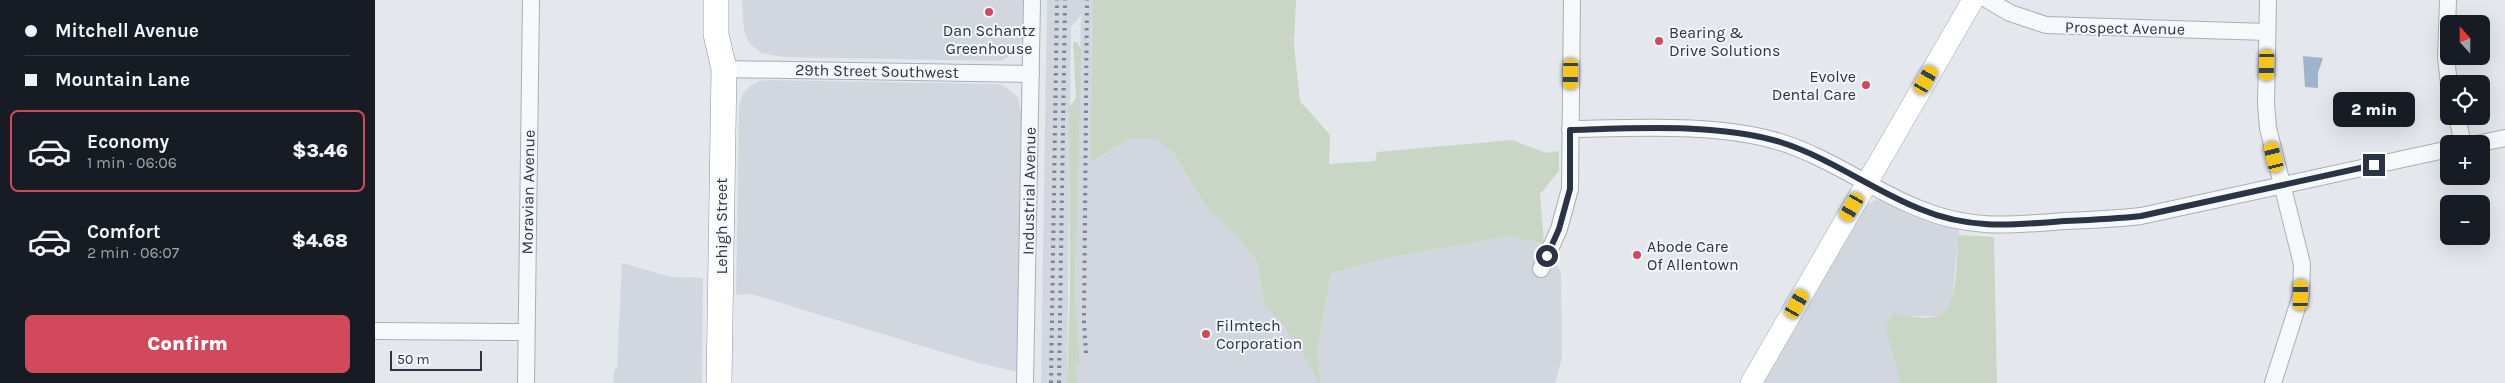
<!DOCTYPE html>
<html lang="en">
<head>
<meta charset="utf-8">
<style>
  :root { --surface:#171b24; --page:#20242c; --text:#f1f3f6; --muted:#9ea1a6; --line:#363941; --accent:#d1495b }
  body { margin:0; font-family:Karla,sans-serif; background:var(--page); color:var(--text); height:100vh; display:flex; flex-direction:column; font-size:19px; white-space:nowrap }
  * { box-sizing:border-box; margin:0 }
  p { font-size:16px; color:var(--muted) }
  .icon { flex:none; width:28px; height:28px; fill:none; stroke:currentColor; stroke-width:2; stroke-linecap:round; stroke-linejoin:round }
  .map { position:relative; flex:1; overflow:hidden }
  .side { display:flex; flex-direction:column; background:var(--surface); width:375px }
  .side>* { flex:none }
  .hud { display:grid; align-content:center; height:110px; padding:0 25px; background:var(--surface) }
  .needle { width:32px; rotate:339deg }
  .buttons { position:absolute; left:2065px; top:15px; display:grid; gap:10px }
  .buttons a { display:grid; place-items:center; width:50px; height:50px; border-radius:8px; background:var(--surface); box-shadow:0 5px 20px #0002; font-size:25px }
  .scale { position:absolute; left:15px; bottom:12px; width:92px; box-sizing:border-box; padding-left:5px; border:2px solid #2b3445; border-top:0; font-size:14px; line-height:18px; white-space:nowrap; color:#2b3445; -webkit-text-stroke:4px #f4f6f9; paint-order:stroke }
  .end { position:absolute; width:22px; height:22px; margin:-11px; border:6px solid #2b3445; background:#fff; box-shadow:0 0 0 2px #fff }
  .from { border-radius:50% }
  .bubble { position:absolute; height:35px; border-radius:8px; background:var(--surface); box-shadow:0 5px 20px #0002; font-size:16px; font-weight:800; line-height:35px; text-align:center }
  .car { position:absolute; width:15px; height:30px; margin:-15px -8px; border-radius:6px; box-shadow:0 0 4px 1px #0007; background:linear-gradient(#f5c518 24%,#345 0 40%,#f5c518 0 76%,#345 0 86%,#f5c518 0) }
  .hud b { display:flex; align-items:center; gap:18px; height:48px; font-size:19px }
  .hud b+b { border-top:1px solid var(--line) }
  .hud i { width:12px; height:12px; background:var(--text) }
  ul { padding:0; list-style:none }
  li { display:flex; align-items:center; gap:15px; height:82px; margin:0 10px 8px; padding:0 15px; border:2px solid transparent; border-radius:8px }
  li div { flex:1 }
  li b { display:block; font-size:19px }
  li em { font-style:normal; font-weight:800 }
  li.selected { border-color:var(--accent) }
  li>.icon { width:45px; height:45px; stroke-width:1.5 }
  .button { display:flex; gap:10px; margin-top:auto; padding:10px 25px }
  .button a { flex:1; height:58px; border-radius:8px; background:var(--accent); color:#fff; font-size:20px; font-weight:800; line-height:58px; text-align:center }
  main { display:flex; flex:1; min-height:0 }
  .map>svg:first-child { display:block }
</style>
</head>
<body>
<main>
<section class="side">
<div class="hud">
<b><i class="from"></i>Mitchell Avenue</b>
<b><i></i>Mountain Lane</b>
</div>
<ul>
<li class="selected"><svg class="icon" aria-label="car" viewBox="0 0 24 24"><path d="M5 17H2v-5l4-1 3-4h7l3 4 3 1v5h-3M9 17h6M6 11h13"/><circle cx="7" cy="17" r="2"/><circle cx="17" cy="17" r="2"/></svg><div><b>Economy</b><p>1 min · 06:06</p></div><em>$3.46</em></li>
<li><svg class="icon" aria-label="car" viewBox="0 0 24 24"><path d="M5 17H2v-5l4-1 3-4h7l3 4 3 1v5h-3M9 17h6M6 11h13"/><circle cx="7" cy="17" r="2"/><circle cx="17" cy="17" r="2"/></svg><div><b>Comfort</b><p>2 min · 06:07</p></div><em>$4.68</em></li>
</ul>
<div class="button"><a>Confirm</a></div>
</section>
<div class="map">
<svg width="2130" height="383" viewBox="0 0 2130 383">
  <rect width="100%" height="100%" fill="#e4e7ec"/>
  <!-- built -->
  <g fill="#d2d6de">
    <polygon points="367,0 648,0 647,40 641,52 626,61 409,57 386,53 374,43 369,31"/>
    <polygon points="672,0 718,0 716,163 754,139 780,139 798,152 832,208 865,240 882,262 889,306 908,325 930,358 943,383 703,383 701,367 705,362 700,297 706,15 696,27 692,383 666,383"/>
    <polygon points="393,80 620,84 628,85 643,97 646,113 643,372 600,362 376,294 361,295 364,105 368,94 374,87 384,81"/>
    <polygon points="1501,200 1513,202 1531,214 1553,222 1584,230 1577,300 1569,313 1561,316 1534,316 1519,313 1510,327 1525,383 1388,383 1487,212 1492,205"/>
    <polygon points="1134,236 1169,244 1186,272 1187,358 1180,383 945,383 943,348 956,273 1017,257"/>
    <polygon points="247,263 296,277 328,278 327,383 238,383 239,370 242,368"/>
  </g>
  <!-- green -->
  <g fill="#c9d6c5">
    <polygon points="718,0 921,0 919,46 925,101 955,135 954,164 1000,161 1002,152 1137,140 1172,153 1184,151 1184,171 1165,194 1169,244 1134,236 1017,257 956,273 943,348 945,383 943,383 930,358 908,325 889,306 882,262 865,240 832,208 798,152 780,139 754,139 715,163"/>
    <polygon points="698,42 702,42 706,49 700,297 705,362 701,367 703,383 692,383 695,289 694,108 701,98"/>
    <path d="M1583,235L1619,237L1622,383H1525L1510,327L1519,313C1531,316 1557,322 1568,313C1583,302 1582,253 1583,235Z"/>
  </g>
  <!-- water -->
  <polygon fill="#9fb4cc" points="1928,56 1948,58 1943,73 1943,88 1930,87"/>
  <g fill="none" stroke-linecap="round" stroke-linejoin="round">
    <!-- minor casing -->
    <g stroke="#a9aeb7" stroke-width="18">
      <g id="minor">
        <polyline points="1613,0 1635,13 1671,25 1892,32"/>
        <polyline points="1893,0 1891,104 1893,128 1927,264 1926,295 1898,383"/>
        <polyline points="2073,0 2071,57 2074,84"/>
        <polyline points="349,69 656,74"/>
        <polyline points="2082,116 2088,144"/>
        <path d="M1195,129C1260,128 1343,123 1405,142C1456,158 1497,190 1545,209C1595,230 1638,225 1690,221C1715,220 1740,219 1766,216L2074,149"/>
        <polyline points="2101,144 2130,138"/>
        <polyline points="1166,269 1184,229 1195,189 1197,0"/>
        <polyline points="0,331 151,332"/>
        <polyline points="151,383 156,0"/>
        <polyline points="650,383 657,0"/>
      </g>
    </g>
    <!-- major casing -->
    <g stroke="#a3abb8" stroke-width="22">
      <polyline id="major" points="1376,383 1598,0"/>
    </g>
    <!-- highway casing -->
    <g stroke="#8b94a3" stroke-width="26">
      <polyline id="highway" points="341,0 341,34 349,69 344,383"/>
    </g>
    <!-- minor -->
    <use href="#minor" stroke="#f7f8fa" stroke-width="16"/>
    <!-- major -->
    <use href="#major" stroke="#fff" stroke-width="21"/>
    <!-- highway -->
    <use href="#highway" stroke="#fff" stroke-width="25"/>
    <!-- rail -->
    <g stroke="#7d8696" stroke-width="4" stroke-dasharray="2.5 5" stroke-linecap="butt">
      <polyline points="711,353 709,321 712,0"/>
      <polyline points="676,383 682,0"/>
      <polyline points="684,383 690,0"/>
    </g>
  </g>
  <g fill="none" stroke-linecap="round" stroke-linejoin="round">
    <!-- route -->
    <path stroke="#2b3445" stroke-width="6" d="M1172,256L1184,229L1195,189V130C1260,128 1343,123 1405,142C1456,158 1497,190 1545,209C1595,230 1638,225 1690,221C1715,220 1740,219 1766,216L1999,165"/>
  </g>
  <!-- markers -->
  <g fill="#d1495b" stroke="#f4f6f9" stroke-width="2">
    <circle cx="614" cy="12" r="5"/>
    <circle cx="1284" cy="41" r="5"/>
    <circle cx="1491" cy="85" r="5"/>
    <circle cx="1262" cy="255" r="5"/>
    <circle cx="831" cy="334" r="5"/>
  </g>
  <g text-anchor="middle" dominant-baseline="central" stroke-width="4" stroke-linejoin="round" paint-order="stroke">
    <!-- street labels -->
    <g font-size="16" fill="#2b3445" stroke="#f4f6f9">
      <text transform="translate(1750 28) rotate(1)">Prospect Avenue</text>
      <text transform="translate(502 71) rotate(1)">29th Street Southwest</text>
      <text transform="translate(654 191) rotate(-89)">Industrial Avenue</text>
      <text transform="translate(153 192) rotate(-89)">Moravian Avenue</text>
      <text transform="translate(346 226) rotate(-90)">Lehigh Street</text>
    </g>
    <!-- poi labels -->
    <g font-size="16" fill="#2b3445" stroke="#f4f6f9" text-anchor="start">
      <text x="614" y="30" text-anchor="middle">Dan Schantz<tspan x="614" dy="18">Greenhouse</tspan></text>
      <text x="1294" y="32">Bearing &amp;<tspan x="1294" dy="18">Drive Solutions</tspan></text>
      <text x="1481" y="76" text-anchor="end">Evolve<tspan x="1481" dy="18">Dental Care</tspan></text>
      <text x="1272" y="246">Abode Care<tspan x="1272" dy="18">Of Allentown</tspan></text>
      <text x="841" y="325">Filmtech<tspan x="841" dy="18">Corporation</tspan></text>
    </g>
  </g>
</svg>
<div class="buttons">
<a><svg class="needle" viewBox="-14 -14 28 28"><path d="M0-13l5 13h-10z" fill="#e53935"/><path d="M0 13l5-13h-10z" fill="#9ea1a6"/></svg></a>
<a><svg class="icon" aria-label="locate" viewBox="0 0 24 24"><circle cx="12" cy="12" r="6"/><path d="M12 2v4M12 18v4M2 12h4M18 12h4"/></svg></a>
<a>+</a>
<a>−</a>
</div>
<div class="scale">50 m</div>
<i class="end from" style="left:1172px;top:256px"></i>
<i class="end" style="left:1999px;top:165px"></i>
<div class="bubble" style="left:1958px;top:92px;width:82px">2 min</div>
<i class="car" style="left:1892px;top:65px;rotate:181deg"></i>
<i class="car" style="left:1196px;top:74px;rotate:181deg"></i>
<i class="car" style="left:1551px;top:80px;rotate:30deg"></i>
<i class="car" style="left:1899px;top:157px;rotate:346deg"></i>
<i class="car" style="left:1477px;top:207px;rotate:210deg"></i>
<i class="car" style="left:1926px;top:295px;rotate:1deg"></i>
<i class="car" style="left:1422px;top:304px;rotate:30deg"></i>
</div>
</main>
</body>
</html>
